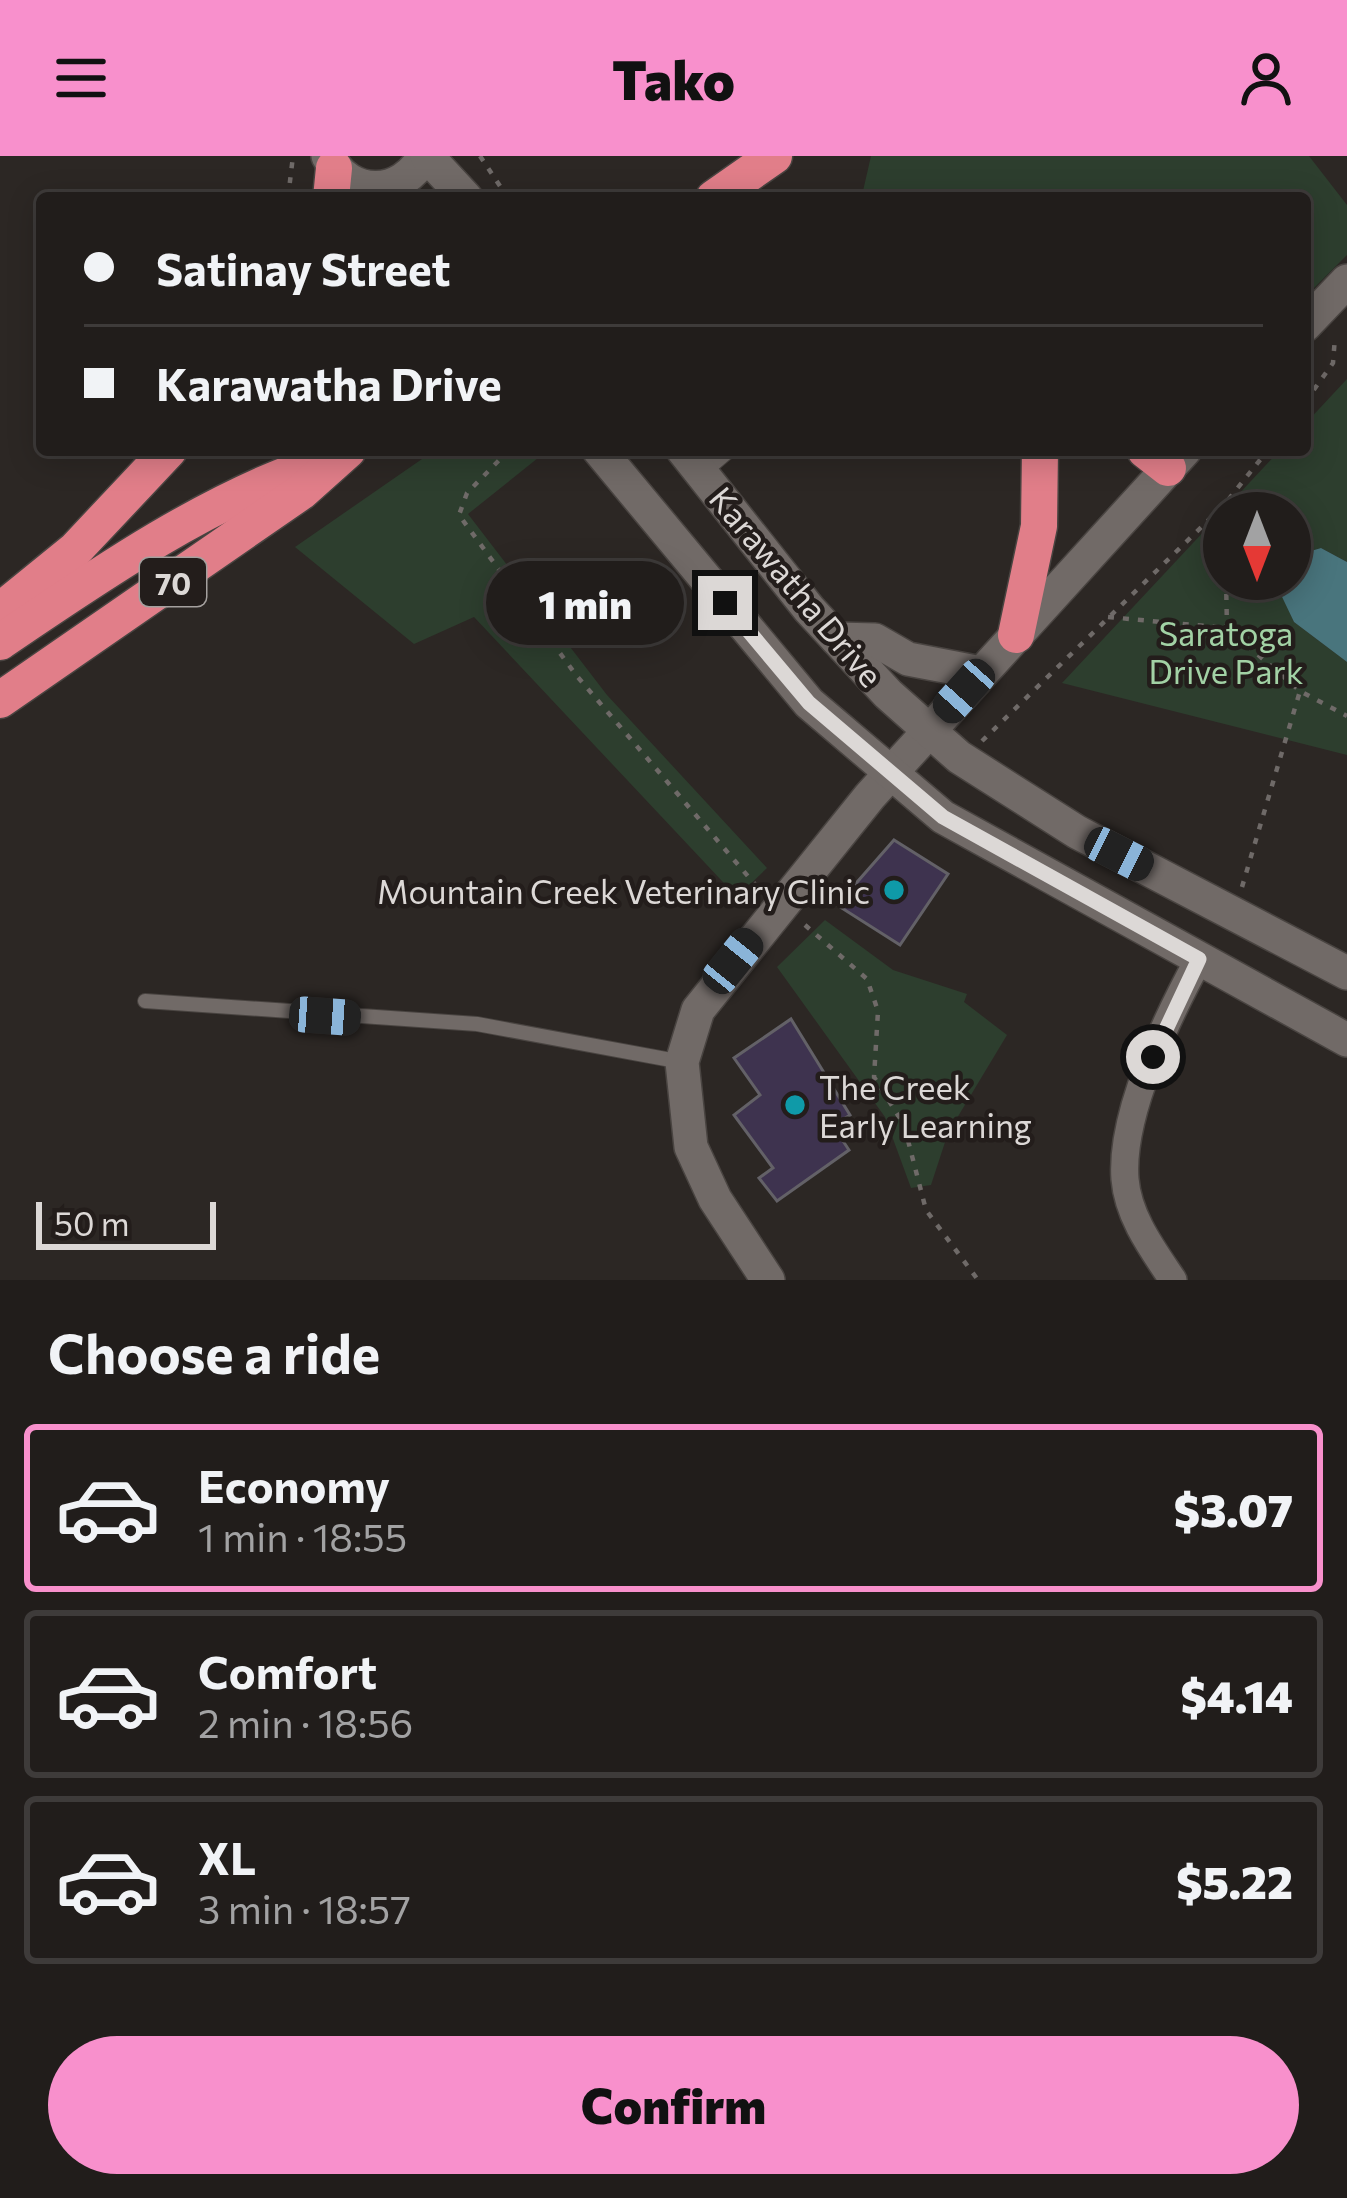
<!DOCTYPE html>
<html lang="en">
<head>
<meta charset="utf-8">
<style>
  :root { --surface:#211d1b; --page:#2d2a28; --text:#f1f3f6; --muted:#a2a2a3; --line:#3e3b3a; --accent:#f890cc }
  body { margin:0; font-family:Commissioner,sans-serif; background:var(--page); color:var(--text); height:100vh; display:flex; flex-direction:column; font-size:45px; white-space:nowrap }
  * { box-sizing:border-box; margin:0 }
  p { font-size:39px; color:var(--muted) }
  .icon { flex:none; width:66px; height:66px; fill:none; stroke:currentColor; stroke-width:2; stroke-linecap:round; stroke-linejoin:round }
  .map { position:relative; height:1124px; overflow:hidden }
  .panel { display:flex; flex-direction:column; background:var(--surface); flex:1 }
  .panel>* { flex:none }
  .guide { position:absolute; left:36px; top:36px; width:1275px; height:264px; border-radius:12px; box-shadow:0 6px 30px #0003,0 0 0 3px var(--line); display:grid; align-content:center; height:264px; padding:0 48px; background:var(--surface) }
  .needle { width:78px; rotate:180deg }
  .controls { position:absolute; left:1203px; top:336px; display:grid; gap:24px }
  .controls a { display:grid; place-items:center; width:108px; height:108px; border-radius:50%; background:var(--surface); box-shadow:0 6px 30px #0003,0 0 0 3px var(--line); font-size:60px }
  .scale { position:absolute; left:36px; bottom:30px; width:180px; box-sizing:border-box; padding-left:12px; border:6px solid #dcd8d6; border-top:0; font-size:33px; line-height:42px; white-space:nowrap; color:#dcd8d6; -webkit-text-stroke:9px #231d1b; paint-order:stroke }
  .end { position:absolute; width:54px; height:54px; margin:-27px; border:15px solid #dcd8d6; background:#111; box-shadow:0 0 0 6px #111 }
  .from { border-radius:50% }
  .bubble { position:absolute; height:84px; border-radius:42px; background:var(--surface); box-shadow:0 6px 30px #0003,0 0 0 3px var(--line); font-size:39px; font-weight:800; line-height:84px; text-align:center }
  .car { position:absolute; width:36px; height:72px; margin:-36px -18px; border-radius:15px; box-shadow:0 0 9px 3px #0007; background:linear-gradient(#222 24%,#8ab4d8 0 40%,#222 0 76%,#8ab4d8 0 86%,#222 0) }
  .guide b { display:flex; align-items:center; gap:42px; height:114px; font-size:45px }
  .guide b+b { border-top:3px solid var(--line) }
  .guide i { width:30px; height:30px; background:var(--text) }
  ul { padding:0; list-style:none }
  li { display:flex; align-items:center; gap:36px; height:168px; margin:0 24px 18px; padding:0 24px; border:6px solid var(--line); border-radius:12px }
  li div { flex:1 }
  li b { display:block; font-size:45px }
  li em { font-style:normal; font-weight:800 }
  li.active { border-color:var(--accent) }
  li>.icon { width:108px; height:108px; stroke-width:1.5 }
  h2 { padding:0 48px; font-size:54px; line-height:144px }
  .cta { display:flex; gap:24px; margin-top:auto; padding:24px 48px }
  .cta a { flex:1; height:138px; border-radius:72px; background:var(--accent); color:#111; font-size:48px; font-weight:800; line-height:138px; text-align:center }
  header { display:flex; justify-content:space-between; align-items:center; height:156px; padding:0 48px; background:var(--accent); color:#111; font-size:54px; font-weight:800 }
  .map>svg:first-child { display:block }
</style>
</head>
<body>
<header><svg class="icon" aria-label="menu" viewBox="0 0 24 24"><path d="M4 6h16M4 12h16M4 18h16"/></svg>Tako<svg class="icon" aria-label="person" viewBox="0 0 24 24"><circle cx="12" cy="8" r="4"/><path d="M4 21q1-7 8-7t8 7"/></svg></header>
<div class="map">
<svg width="1347" height="1124" viewBox="0 0 1347 1124">
  <rect width="100%" height="100%" fill="#2c2724"/>
  <!-- green -->
  <g fill="#2d3e2e">
    <polygon points="871,0 1309,0 1347,49 1347,99 1305,141 1305,42 873,42 863,35"/>
    <polygon points="1347,223 1347,406 1321,392 1290,401 1290,357 1224,357 1224,423 1275,423 1294,466 1347,506 1347,599 1062,527 1280,294 1305,294 1305,268"/>
    <polygon points="435,294 548,294 468,358 607,539 767,712 737,741 474,461 414,488 295,391"/>
    <polygon points="825,764 893,814 967,838 964,846 1007,879 948,977 931,1029 911,1032 885,961 777,811"/>
  </g>
  <!-- water -->
  <polygon fill="#49757d" points="1321,392 1347,406 1347,506 1294,466 1274,424 1290,423 1290,401"/>
  <!-- building -->
  <g fill="#3e334f" stroke="#636167" stroke-width="3">
    <polygon points="894,684 948,718 900,789 837,749"/>
    <polygon points="791,863 850,959 833,970 849,994 777,1045 759,1022 773,1012 734,959 760,939 734,902"/>
  </g>
  <g fill="none" stroke-linecap="round" stroke-linejoin="round">
    <!-- service casing -->
    <g stroke="#494441" stroke-width="16">
      <g id="service">
        <polyline points="703,317 730,294"/>
        <polyline points="145,845 477,868 682,906"/>
      </g>
    </g>
    <!-- minor casing -->
    <g stroke="#494441" stroke-width="30">
      <path id="minor" d="M1173,1124C1153,1094 1128,1061 1125,1023C1120,958 1168,860 1199,803"/>
    </g>
    <!-- tertiary casing -->
    <g stroke="#494441" stroke-width="36">
      <g id="tertiary">
        <polyline points="1305,169 1347,125"/>
        <polyline points="768,1124 715,1043 691,991 682,906 698,854 870,640 1185,294"/>
      </g>
    </g>
    <!-- secondary casing -->
    <g stroke="#494441" stroke-width="36">
      <g id="secondary">
        <path d="M328,0C350,43 402,41 424,0"/>
        <polyline points="427,0 466,42"/>
        <polyline points="599,294 809,547 943,661 1347,884"/>
        <polyline points="683,294 809,453 888,538 959,601 1077,676 1347,817"/>
        <polyline points="837,483 875,484 908,503 981,517"/>
      </g>
    </g>
    <!-- motorway casing -->
    <g stroke="#494441" stroke-width="39">
      <g id="motorway">
        <polyline points="331,42 334,12"/>
        <polyline points="714,42 774,0"/>
        <polyline points="1145,294 1168,312"/>
        <polyline points="0,455 75,394 169,294"/>
        <polyline points="1016,479 1039,370 1040,294"/>
        <path d="M0,486C97,420 209,343 321,306"/>
        <polyline points="0,544 301,336 348,294"/>
      </g>
    </g>
    <!-- path -->
    <g stroke="#6f6a68" stroke-width="4.5" stroke-dasharray="6 9" stroke-linecap="butt">
      <polyline points="480,0 508,42"/>
      <polyline points="288,42 293,0"/>
      <polyline points="1305,246 1333,207 1335,181"/>
      <polyline points="509,294 467,337 459,359 576,519 758,732"/>
      <polyline points="1226,423 1227,472 1300,535 1347,560"/>
      <polyline points="1108,461 1227,472"/>
      <polyline points="982,585 1224,349 1268,294"/>
      <polyline points="1242,731 1300,535"/>
      <polyline points="805,769 867,823 878,855 874,921 904,969 926,1054 978,1124"/>
    </g>
    <!-- service -->
    <use href="#service" stroke="#716a67" stroke-width="14"/>
    <!-- minor -->
    <use href="#minor" stroke="#716a67" stroke-width="27"/>
    <!-- tertiary -->
    <use href="#tertiary" stroke="#716a67" stroke-width="33"/>
    <!-- secondary -->
    <use href="#secondary" stroke="#716a67" stroke-width="33"/>
    <!-- motorway -->
    <use href="#motorway" stroke="#e17e89" stroke-width="36"/>
  </g>
  <g fill="none" stroke-linecap="round" stroke-linejoin="round">
    <!-- route -->
    <polyline stroke="#dcd8d6" stroke-width="15" points="725,447 809,547 943,661 1199,803 1153,901"/>
  </g>
  <!-- markers -->
  <g fill="#0f9aa8" stroke="#231d1b" stroke-width="4.5">
    <circle cx="894" cy="734" r="12"/>
    <circle cx="795" cy="949" r="12"/>
  </g>
  <g text-anchor="middle" dominant-baseline="central" stroke-width="9" stroke-linejoin="round" paint-order="stroke">
    <!-- shield labels -->
    <rect fill="#231d1b" stroke="#a4a09e" stroke-width="3" x="140" y="402" width="66" height="48" rx="9"/>
    <g font-size="30" font-weight="bold" fill="#dcd8d6">
      <text x="173" y="426">70</text>
    </g>
    <!-- street labels -->
    <g font-size="33" fill="#dcd8d6" stroke="#231d1b">
      <text transform="translate(797 430) rotate(50)">Karawatha Drive</text>
    </g>
    <!-- park labels -->
    <g font-size="33" fill="#a2d2a5" stroke="#231d1b">
      <text x="1226" y="476">Saratoga<tspan x="1226" dy="38">Drive Park</tspan></text>
    </g>
    <!-- poi labels -->
    <g font-size="33" fill="#dcd8d6" stroke="#231d1b" text-anchor="end">
      <text x="870" y="734">Mountain Creek Veterinary Clinic</text>
      <text x="819" y="930" text-anchor="start">The Creek<tspan x="819" dy="38">Early Learning</tspan></text>
    </g>
  </g>
</svg>
<div class="controls">
<a><svg class="needle" viewBox="-14 -14 28 28"><path d="M0-13l5 13h-10z" fill="#e53935"/><path d="M0 13l5-13h-10z" fill="#a2a2a3"/></svg></a>
</div>
<div class="scale">50 m</div>
<i class="end from" style="left:1153px;top:901px"></i>
<i class="end" style="left:725px;top:447px"></i>
<div class="bubble" style="left:486px;top:405px;width:198px">1 min</div>
<i class="car" style="left:964px;top:535px;rotate:222deg"></i>
<i class="car" style="left:1119px;top:698px;rotate:117deg"></i>
<i class="car" style="left:733px;top:805px;rotate:39deg"></i>
<i class="car" style="left:325px;top:860px;rotate:94deg"></i>
<div class="guide">
<b><i class="from"></i>Satinay Street</b>
<b><i></i>Karawatha Drive</b>
</div>
</div>
<section class="panel">
<h2>Choose a ride</h2>
<ul>
<li class="active"><svg class="icon" aria-label="car" viewBox="0 0 24 24"><path d="M5 17H2v-5l4-1 3-4h7l3 4 3 1v5h-3M9 17h6M6 11h13"/><circle cx="7" cy="17" r="2"/><circle cx="17" cy="17" r="2"/></svg><div><b>Economy</b><p>1 min · 18:55</p></div><em>$3.07</em></li>
<li><svg class="icon" aria-label="car" viewBox="0 0 24 24"><path d="M5 17H2v-5l4-1 3-4h7l3 4 3 1v5h-3M9 17h6M6 11h13"/><circle cx="7" cy="17" r="2"/><circle cx="17" cy="17" r="2"/></svg><div><b>Comfort</b><p>2 min · 18:56</p></div><em>$4.14</em></li>
<li><svg class="icon" aria-label="car" viewBox="0 0 24 24"><path d="M5 17H2v-5l4-1 3-4h7l3 4 3 1v5h-3M9 17h6M6 11h13"/><circle cx="7" cy="17" r="2"/><circle cx="17" cy="17" r="2"/></svg><div><b>XL</b><p>3 min · 18:57</p></div><em>$5.22</em></li>
</ul>
<div class="cta"><a>Confirm</a></div>
</section>
</body>
</html>
